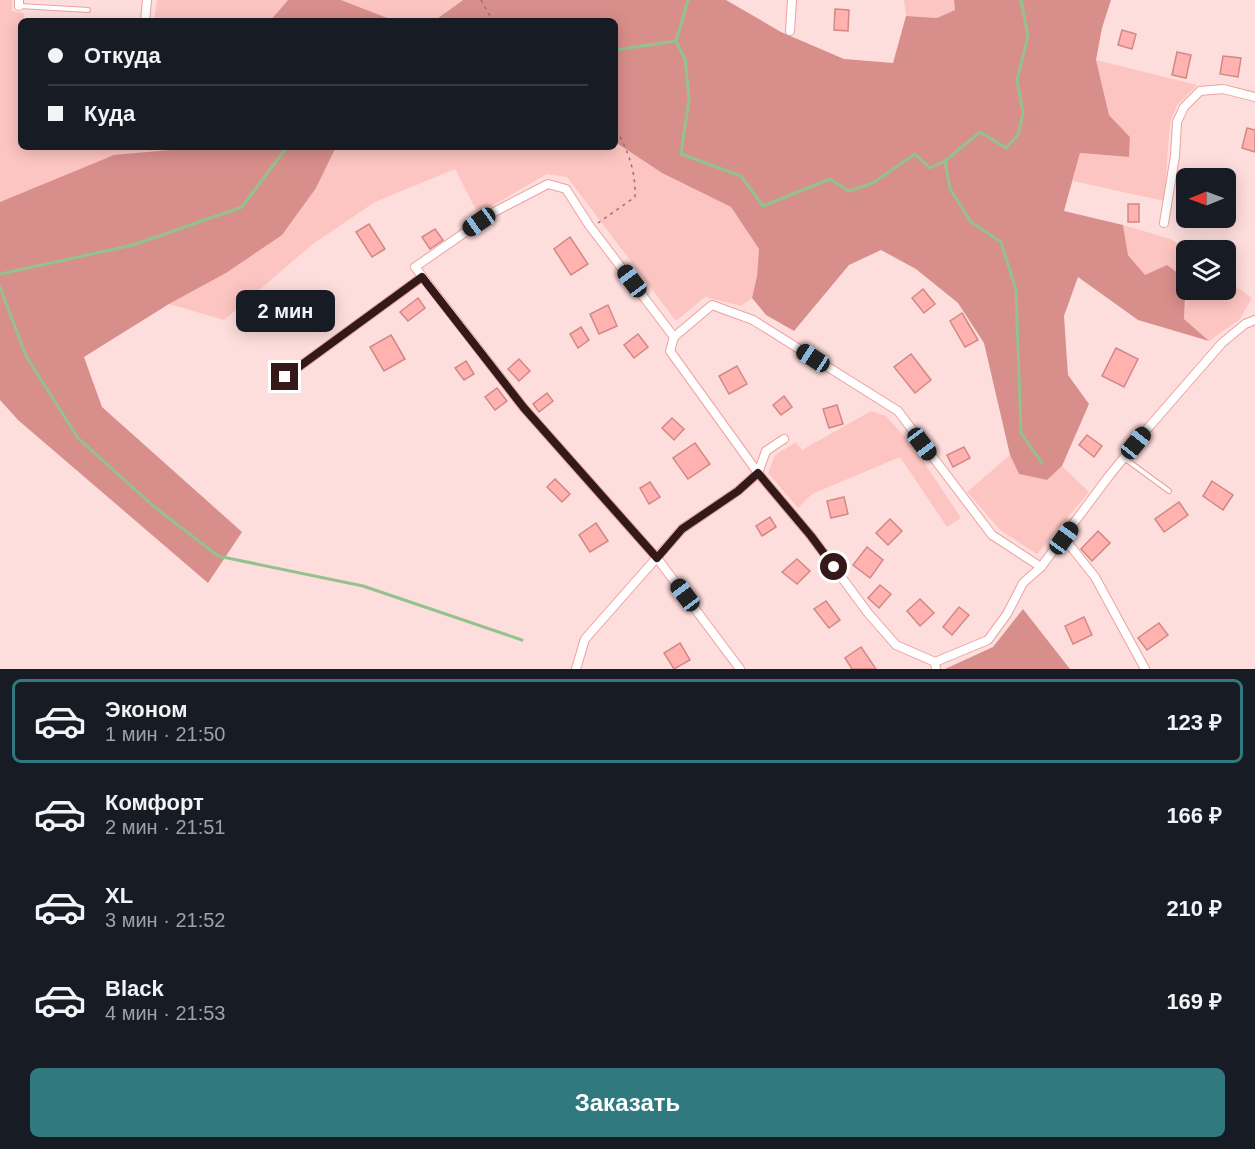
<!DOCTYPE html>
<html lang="ru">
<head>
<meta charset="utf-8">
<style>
  :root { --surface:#171b24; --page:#20242c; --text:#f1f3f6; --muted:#9ea1a6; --line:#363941; --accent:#307a7f }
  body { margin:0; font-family:Arial,sans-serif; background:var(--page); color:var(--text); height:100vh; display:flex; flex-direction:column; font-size:22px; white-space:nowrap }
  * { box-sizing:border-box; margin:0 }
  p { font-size:20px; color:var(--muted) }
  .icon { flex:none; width:33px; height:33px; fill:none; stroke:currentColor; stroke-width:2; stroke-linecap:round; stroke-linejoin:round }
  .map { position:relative; height:669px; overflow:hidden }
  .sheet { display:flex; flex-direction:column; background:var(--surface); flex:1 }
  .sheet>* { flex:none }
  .banner { position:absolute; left:18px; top:18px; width:600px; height:132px; border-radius:9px; box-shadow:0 3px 15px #0003; display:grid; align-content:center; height:132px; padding:0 30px; background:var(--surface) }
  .needle { width:39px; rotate:269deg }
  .buttons { position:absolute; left:1176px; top:168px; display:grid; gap:12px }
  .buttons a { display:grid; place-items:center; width:60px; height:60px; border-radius:9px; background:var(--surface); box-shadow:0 3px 15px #0003; font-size:30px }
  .end { position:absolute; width:27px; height:27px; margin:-14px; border:8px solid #351918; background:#fff; box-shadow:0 0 0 3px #fff }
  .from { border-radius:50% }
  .bubble { position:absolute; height:42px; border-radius:9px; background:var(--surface); box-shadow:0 3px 15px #0003; font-size:20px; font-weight:700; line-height:42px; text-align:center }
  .car { position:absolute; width:18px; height:36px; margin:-18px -9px; border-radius:8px; box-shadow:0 0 4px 2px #0007; background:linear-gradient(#222 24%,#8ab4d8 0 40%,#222 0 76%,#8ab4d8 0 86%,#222 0) }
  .banner b { display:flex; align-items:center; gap:21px; height:57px; font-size:22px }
  .banner b+b { border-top:2px solid var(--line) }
  .banner i { width:15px; height:15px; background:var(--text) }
  ul { padding:10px 0 0; list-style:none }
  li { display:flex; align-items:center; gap:18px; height:84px; margin:0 12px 9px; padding:0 18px; border:3px solid transparent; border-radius:9px }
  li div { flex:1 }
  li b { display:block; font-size:22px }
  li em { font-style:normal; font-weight:700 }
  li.current { border-color:var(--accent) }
  li>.icon { width:54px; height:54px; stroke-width:1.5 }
  .button { display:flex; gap:12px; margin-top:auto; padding:12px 30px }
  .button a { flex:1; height:69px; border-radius:9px; background:var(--accent); color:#fff; font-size:24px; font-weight:700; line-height:69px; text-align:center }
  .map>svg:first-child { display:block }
</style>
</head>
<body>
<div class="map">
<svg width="1255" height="669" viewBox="0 0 1255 669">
  <rect width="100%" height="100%" fill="#fededc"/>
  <!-- green -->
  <g fill="#fdc5c2">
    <polygon points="0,0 12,0 12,11 24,13 24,21 21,21 21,147 203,148 30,191 0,202"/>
    <polygon points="157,0 288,0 270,21 154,21"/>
    <polygon points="341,0 463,0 434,21 395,21"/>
    <polygon points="904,0 954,0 955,10 937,18 906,16"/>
    <polygon points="1096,60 1197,85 1177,105 1170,123 1164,201 1073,181 1080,153 1129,157 1130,137 1109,115"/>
    <polygon points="615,142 662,173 731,207 759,249 757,276 752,298 741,306 705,297 676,321 567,177 547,174 478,214 455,169 375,202 313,244 224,320 169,304 226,273 316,188 336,147 615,147"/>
    <polygon points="1123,225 1171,239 1187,250 1186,279 1167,265 1145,276 1128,255"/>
    <polygon points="1226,279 1252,298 1240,319 1209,341 1184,319 1187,290 1226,290"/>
    <polygon points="871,411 886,416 913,446 961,518 947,527 900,457 812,494 798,508 768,473 775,455 796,442 802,450"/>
    <polygon points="1010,455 1019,474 1047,480 1062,466 1089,492 1037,554 1000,530 967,492"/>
  </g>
  <!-- forest -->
  <g fill="#d88f8c">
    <polygon points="288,0 341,0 395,21 270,21"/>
    <polygon points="463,0 726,0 781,32 844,59 893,63 906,16 937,18 955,10 954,0 1111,0 1102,28 1096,60 1109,115 1130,137 1129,157 1080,153 1064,211 1123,225 1128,255 1145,275 1167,265 1186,279 1184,319 1209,341 1138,320 1078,277 1064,316 1068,375 1089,404 1062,466 1047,480 1019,474 1010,455 984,343 958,303 916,269 881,250 849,265 794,331 766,315 752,298 757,276 759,249 731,207 662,173 615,142 615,21 434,21"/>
    <polygon points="204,147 336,147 316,188 282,235 226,273 169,304 84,357 102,407 242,532 208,583 18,420 0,400 0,202 114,155"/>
    <polygon points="1023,609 1070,669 945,669 993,647"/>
  </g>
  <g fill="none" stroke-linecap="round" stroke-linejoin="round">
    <!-- stream -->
    <g stroke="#93c28d" stroke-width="3">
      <polyline points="676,41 688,0"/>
      <polyline points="615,50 676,41 685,59 689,99 681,154 741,176 763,206 830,179 849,191 873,183 915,154 930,168 945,161 980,132 1006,148 1018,135 1023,113 1017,80 1028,36 1021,0"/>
      <polyline points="945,161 950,189 971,222 1001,242 1016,290 1021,433 1042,463"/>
      <polyline points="0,274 133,245 242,207 287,147"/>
      <polyline points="0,287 26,356 78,438 152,505 218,556 363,586 522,640"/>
    </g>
  </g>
  <!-- building -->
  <g fill="#ffb2af" stroke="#d18986" stroke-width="1.5">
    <polygon points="835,9 849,10 848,31 834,30"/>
    <polygon points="1122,30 1136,34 1132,49 1118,45"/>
    <polygon points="1177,52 1191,55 1186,78 1172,75"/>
    <polygon points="1223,56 1241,58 1238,77 1220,74"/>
    <polygon points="1247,128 1255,130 1255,152 1242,148"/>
    <rect x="1128" y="204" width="11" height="18"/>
    <polygon points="369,224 385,249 372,257 356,232"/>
    <polygon points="435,229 443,240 430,249 422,237"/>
    <polygon points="570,237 588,264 571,275 554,249"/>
    <polygon points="923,289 935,304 924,313 912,298"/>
    <polygon points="418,298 425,308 408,321 400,312"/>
    <polygon points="608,305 617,326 599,334 590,314"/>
    <polygon points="962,313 978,340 965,347 950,321"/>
    <polygon points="581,327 589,340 578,348 570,334"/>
    <polygon points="638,334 648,347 634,358 624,345"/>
    <polygon points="391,335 405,359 384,371 370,347"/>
    <polygon points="1116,348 1138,359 1124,387 1102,376"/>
    <polygon points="911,354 931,380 915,393 894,367"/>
    <polygon points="519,359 530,371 519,381 508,369"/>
    <polygon points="466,361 474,374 464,380 455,368"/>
    <polygon points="737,366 747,384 729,394 719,376"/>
    <polygon points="497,388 507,401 495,410 485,397"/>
    <polygon points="547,393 553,401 539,412 533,404"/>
    <polygon points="784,396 792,407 781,415 773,405"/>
    <polygon points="837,405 843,424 829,428 823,409"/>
    <polygon points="672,418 684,429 674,440 662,428"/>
    <polygon points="1087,435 1102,446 1094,457 1079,445"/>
    <polygon points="695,443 710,464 688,479 673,458"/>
    <polygon points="964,447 970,458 953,467 947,455"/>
    <polygon points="555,479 570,494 562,502 547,487"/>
    <polygon points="1212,481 1233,495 1223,510 1203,496"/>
    <polygon points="650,482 660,497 649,504 640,488"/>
    <polygon points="844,497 848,514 831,518 827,501"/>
    <polygon points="1179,502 1188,515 1164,532 1155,519"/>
    <polygon points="770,517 776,527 762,536 756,526"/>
    <polygon points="890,519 902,531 888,545 876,533"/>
    <polygon points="596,523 608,541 590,552 579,535"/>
    <polygon points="1098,531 1110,543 1092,561 1081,549"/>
    <polygon points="867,547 883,560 870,578 853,565"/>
    <polygon points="797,559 810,571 797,584 782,572"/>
    <polygon points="880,585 891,594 879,608 868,598"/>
    <polygon points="920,599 934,613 920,626 907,611"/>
    <polygon points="826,601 840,620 829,628 814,609"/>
    <polygon points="959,607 969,615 952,635 943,627"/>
    <polygon points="1084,617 1092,635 1073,644 1065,626"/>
    <polygon points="1159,623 1168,635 1147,650 1138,638"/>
    <polygon points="680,643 690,660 674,669 664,653"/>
    <polygon points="861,647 876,669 852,669 845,658"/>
  </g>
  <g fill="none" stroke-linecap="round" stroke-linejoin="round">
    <!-- service casing -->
    <g stroke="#eda29f" stroke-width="6">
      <g id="service">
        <polyline points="20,6 88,10"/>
        <polyline points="1124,458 1169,491"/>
      </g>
    </g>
    <!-- minor casing -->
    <g stroke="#eda29f" stroke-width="10">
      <g id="minor">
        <polyline points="19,6 19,0"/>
        <polyline points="145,21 147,0"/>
        <polyline points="790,31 792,0"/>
        <polyline points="1164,223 1175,156 1177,122 1184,107 1200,91 1223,89 1255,97"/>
        <polyline points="674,337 712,305 753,320 898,411 992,535 1041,567"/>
        <polyline points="285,377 422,277"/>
        <polyline points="1064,538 1095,577 1145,669"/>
        <polyline points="935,662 988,640 1007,614 1023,583 1041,567 1109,476 1148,428 1222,343 1245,324 1255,320"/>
        <polyline points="576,669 585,639 682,529 738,491 758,473 766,451 784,439"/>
        <polyline points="740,669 657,558 524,408 415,267 496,211 548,184 566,189 589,225 674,337 670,351 758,473 811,536 868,613 896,645 935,662 936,669"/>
      </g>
    </g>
    <!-- path -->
    <g stroke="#917372" stroke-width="1.5" stroke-dasharray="3 4.5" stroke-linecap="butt">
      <polyline points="481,0 493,21"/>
      <path d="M598,223L635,197C636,171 628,150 615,128"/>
    </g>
    <!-- service -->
    <use href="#service" stroke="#fff" stroke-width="4"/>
    <!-- minor -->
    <use href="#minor" stroke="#fff" stroke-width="8"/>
  </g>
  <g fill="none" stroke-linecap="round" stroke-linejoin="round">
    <!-- route -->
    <polyline stroke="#351918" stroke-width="8" points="285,377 422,277 524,408 657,558 682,529 738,491 758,473 811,536 834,567"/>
  </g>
</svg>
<div class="buttons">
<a><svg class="needle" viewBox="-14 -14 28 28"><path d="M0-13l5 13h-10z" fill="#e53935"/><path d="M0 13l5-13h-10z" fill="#9ea1a6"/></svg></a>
<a><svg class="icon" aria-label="layers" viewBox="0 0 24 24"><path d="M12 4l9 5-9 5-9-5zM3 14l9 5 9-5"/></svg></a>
</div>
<i class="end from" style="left:834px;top:567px"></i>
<i class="end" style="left:285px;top:377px"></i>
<div class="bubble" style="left:236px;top:290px;width:99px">2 мин</div>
<i class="car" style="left:479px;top:222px;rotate:235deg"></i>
<i class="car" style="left:632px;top:281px;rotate:323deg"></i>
<i class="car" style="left:813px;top:358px;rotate:303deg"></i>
<i class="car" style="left:1136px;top:443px;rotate:39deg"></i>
<i class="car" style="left:922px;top:444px;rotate:143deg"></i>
<i class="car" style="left:1064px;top:538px;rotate:36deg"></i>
<i class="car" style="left:685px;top:595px;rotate:323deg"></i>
<div class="banner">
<b><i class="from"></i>Откуда</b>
<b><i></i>Куда</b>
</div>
</div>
<section class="sheet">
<ul>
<li class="current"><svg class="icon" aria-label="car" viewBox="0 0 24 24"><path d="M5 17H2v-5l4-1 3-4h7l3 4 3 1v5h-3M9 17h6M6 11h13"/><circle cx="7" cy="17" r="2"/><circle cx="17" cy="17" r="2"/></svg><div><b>Эконом</b><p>1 мин · 21:50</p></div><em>123 ₽</em></li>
<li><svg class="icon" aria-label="car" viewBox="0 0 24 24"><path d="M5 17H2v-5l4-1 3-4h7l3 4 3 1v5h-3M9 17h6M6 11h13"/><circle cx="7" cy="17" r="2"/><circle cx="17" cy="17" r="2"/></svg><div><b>Комфорт</b><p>2 мин · 21:51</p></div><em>166 ₽</em></li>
<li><svg class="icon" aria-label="car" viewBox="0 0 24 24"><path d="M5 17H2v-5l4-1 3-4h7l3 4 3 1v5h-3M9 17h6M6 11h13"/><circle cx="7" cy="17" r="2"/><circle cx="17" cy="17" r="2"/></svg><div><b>XL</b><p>3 мин · 21:52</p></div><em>210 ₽</em></li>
<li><svg class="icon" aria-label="car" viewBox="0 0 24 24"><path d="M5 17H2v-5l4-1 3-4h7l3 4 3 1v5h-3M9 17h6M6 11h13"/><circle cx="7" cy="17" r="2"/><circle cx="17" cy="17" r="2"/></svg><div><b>Black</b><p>4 мин · 21:53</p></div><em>169 ₽</em></li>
</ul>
<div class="button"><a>Заказать</a></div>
</section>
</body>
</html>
